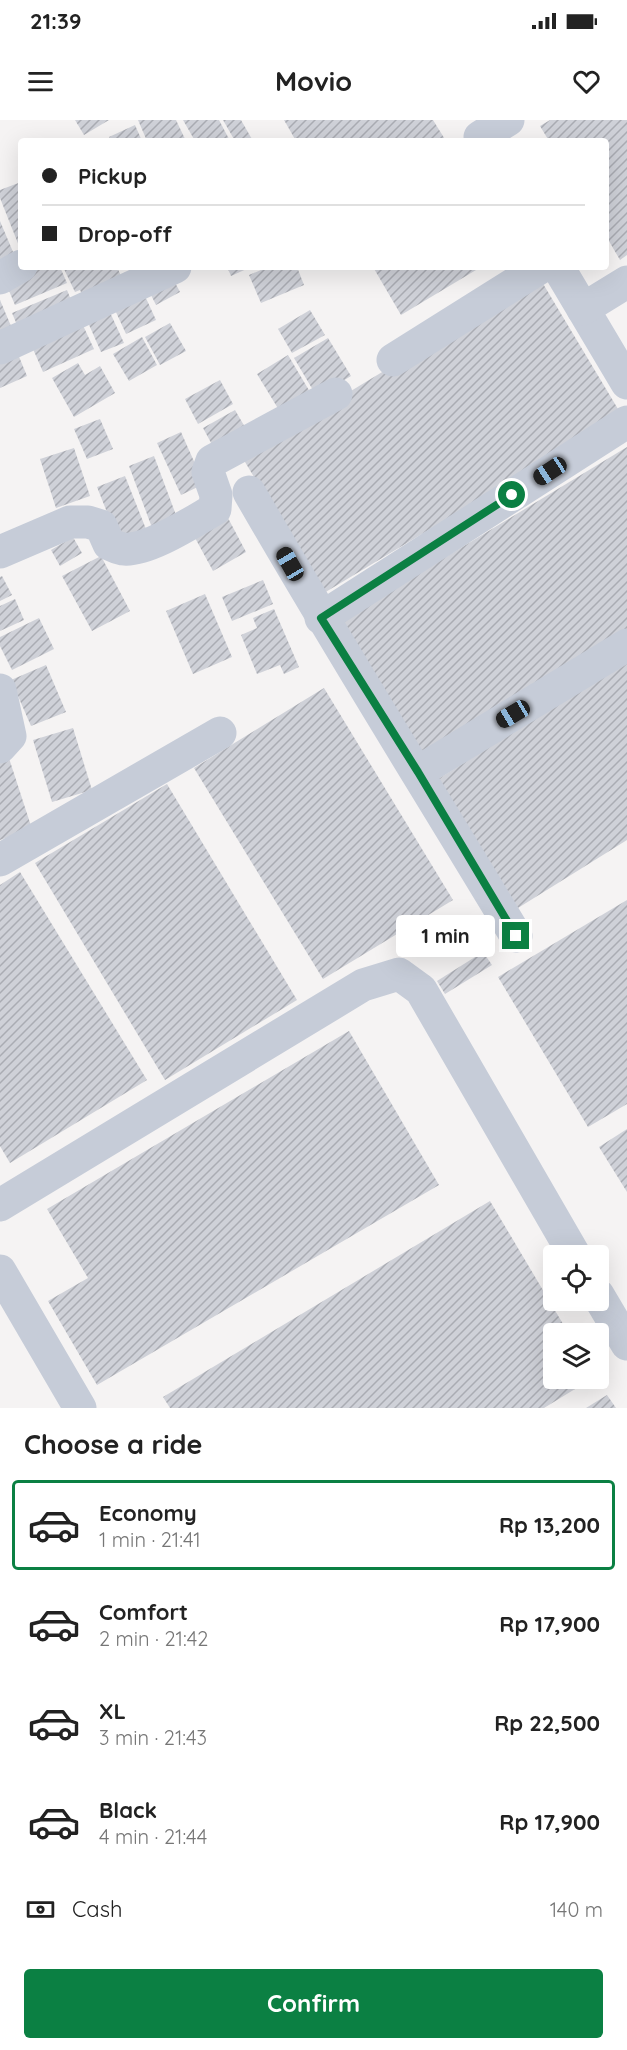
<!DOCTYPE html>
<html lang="en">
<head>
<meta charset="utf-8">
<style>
  :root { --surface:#fff; --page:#f6f6f6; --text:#222; --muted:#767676; --line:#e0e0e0; --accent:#0b8043 }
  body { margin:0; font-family:Quicksand,sans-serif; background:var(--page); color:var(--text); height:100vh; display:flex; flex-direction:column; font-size:22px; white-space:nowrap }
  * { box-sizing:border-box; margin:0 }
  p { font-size:20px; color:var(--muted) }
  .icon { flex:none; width:33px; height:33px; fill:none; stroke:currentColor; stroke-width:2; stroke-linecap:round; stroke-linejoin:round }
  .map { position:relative; height:1288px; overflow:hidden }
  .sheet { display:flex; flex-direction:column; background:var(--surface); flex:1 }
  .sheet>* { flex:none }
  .top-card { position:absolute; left:18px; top:18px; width:591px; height:132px; border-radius:6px; box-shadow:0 6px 24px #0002; display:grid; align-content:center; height:132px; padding:0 24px; background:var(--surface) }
  .tools { position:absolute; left:543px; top:1125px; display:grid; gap:12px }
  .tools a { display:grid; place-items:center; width:66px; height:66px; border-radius:6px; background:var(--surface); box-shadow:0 6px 24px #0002; font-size:30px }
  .end { position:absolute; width:27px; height:27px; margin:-14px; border:8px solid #0b8043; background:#fff; box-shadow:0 0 0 3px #fff }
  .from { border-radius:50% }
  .bubble { position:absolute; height:42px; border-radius:6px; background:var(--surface); box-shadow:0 6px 24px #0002; font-size:20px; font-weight:700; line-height:42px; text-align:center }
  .car { position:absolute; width:18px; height:36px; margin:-18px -9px; border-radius:8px; box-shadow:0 0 4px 2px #0007; background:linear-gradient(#222 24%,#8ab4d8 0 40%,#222 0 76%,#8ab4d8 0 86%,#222 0) }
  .top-card b { display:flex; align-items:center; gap:21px; height:57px; font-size:22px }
  .top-card b+b { border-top:2px solid var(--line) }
  .top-card i { width:15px; height:15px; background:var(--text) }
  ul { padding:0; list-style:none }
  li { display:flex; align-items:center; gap:18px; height:90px; margin:0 12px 9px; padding:0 12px; border:3px solid transparent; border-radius:6px }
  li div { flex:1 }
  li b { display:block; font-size:22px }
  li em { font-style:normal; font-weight:700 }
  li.current { border-color:var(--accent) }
  li>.icon { width:54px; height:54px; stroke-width:1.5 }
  h2 { padding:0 24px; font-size:27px; line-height:72px }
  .pay { display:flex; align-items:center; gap:15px; height:66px; padding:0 24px; font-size:22px }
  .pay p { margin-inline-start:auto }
  .primary-button { display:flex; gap:12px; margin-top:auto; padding:12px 24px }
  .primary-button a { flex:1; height:69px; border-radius:6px; background:var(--accent); color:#fff; font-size:24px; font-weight:700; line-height:69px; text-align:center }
  .status { display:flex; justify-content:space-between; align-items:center; height:42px; padding:0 30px; background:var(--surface); direction:ltr }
  .status svg { height:16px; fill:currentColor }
  header { display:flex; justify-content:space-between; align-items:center; height:78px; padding:0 24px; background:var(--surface); font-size:27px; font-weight:700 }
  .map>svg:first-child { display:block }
</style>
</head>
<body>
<div class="status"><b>21:39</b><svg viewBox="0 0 49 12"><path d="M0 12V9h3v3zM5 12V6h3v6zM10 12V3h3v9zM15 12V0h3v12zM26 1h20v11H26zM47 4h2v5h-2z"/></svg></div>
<header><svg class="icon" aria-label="menu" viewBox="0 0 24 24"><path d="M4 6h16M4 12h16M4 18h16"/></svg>Movio<svg class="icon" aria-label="heart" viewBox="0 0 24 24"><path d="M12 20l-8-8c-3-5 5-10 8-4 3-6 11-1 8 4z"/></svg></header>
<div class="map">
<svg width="627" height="1288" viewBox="0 0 627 1288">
  <defs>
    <pattern id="building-hatch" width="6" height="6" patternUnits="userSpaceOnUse" patternTransform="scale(1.5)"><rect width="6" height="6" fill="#cfd1d8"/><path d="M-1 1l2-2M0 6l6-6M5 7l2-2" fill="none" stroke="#aaacb3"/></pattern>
  </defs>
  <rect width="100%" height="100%" fill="#f5f3f3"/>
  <!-- building -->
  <g fill="url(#building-hatch)">
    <polygon points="75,0 109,0 84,15"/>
    <polygon points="138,0 176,0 186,21 147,21"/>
    <polygon points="183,0 219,0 229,19 225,21 195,21"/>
    <polygon points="223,0 241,0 253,21 235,21"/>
    <polygon points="284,0 433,0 446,21 296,21"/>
    <polygon points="550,0 627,0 627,135 620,140 606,116 606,21 549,21 540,6"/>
    <polygon points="135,5 142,21 111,21 109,17"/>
    <polygon points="21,62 21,131 0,78 0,70"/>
    <polygon points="0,101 16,139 0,146"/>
    <polygon points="33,147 60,147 67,163 15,185 4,159"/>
    <polygon points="63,147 117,147 121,156 82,174 80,170 75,172"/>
    <polygon points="227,147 251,147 231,156"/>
    <polygon points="268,147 297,147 304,165 261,183 249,155"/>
    <polygon points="373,147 481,147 401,195"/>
    <polygon points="170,153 180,172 156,185 146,165"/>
    <polygon points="539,157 621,294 324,473 242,337"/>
    <polygon points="67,170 75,190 20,212 12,193"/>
    <polygon points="145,176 156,200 126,214 115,190"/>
    <polygon points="0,180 14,213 0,219"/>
    <polygon points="108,188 124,223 101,232 86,198"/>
    <polygon points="310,190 325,215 292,233 278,209"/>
    <polygon points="80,199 94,229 43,252 30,222"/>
    <polygon points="170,203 186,231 160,245 145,217"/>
    <polygon points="142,217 157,245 129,261 113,234"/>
    <polygon points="328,218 351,256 317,277 294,238"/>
    <polygon points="15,227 27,256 0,268 0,233"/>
    <polygon points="288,235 313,277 282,295 257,254"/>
    <polygon points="78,243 85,255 100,246 115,273 74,297 52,258"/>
    <polygon points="220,260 233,284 198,304 185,279"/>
    <polygon points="235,290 249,314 216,332 203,308"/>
    <polygon points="100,299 113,329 87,339 74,309"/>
    <polygon points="181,312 204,364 181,375 157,323"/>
    <polygon points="627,327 627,509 422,633 342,500"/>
    <polygon points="74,328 90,376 56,388 40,339"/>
    <polygon points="154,336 179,403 154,413 129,346"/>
    <polygon points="125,356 146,409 118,420 97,367"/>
    <polygon points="228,398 246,432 213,451 194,416"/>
    <polygon points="73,417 82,433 60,446 51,430"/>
    <polygon points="101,436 130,491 92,511 62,456"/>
    <polygon points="2,456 12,475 0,481 0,457"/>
    <polygon points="263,460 273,484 232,501 222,477"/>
    <polygon points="205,474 232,537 193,554 166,491"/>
    <polygon points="15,479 24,500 0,511 0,486"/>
    <polygon points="274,489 299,547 284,554 280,545 257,554 241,515 257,508 253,498"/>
    <polygon points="39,498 54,529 12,550 0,526 0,517"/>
    <polygon points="627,541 627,720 518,788 438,659"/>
    <polygon points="46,545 66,592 31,606 11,560"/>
    <polygon points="324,568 453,780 323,859 194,648"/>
    <polygon points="73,608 92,670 52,682 33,620"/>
    <polygon points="7,632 32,709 0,720 0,634"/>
    <polygon points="167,664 297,880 165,960 35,743"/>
    <polygon points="20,752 147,960 10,1043 0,1026 0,765"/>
    <polygon points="627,780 627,984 588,1007 498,857"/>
    <polygon points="483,832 492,845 445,874 437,861"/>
    <polygon points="349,911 439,1065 97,1265 48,1181 88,1158 47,1089"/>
    <polygon points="627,1009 627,1072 599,1027"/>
    <polygon points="490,1081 569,1214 554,1214 554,1258 593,1258 544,1288 170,1288 163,1277"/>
    <polygon points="607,1275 616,1288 586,1288"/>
  </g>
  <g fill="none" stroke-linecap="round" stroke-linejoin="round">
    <!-- minor -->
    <g stroke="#c6ccd8" stroke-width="33">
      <polyline points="480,17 508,0"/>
      <polyline points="558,147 627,263"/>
      <polyline points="0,158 21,146"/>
      <polyline points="583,189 627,162"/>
      <polyline points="0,228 175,147"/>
      <polyline points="393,240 541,147"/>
      <path d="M249,372C335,522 427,668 516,816"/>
      <path d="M0,432L70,402H88L101,406L109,424C113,426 118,428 123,429C147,432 194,401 215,389L216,375L208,352L212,341L336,274"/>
      <polyline points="321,498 627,302"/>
      <polyline points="0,570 10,616 0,627"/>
      <polyline points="418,652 627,525"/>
      <polyline points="0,740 220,613"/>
      <polyline points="0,1085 363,865 399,854 421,870 575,1136"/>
      <polyline points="0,1151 80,1288"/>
      <polyline points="598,1175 627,1224"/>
    </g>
  </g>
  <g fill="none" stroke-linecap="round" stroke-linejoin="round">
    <!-- route -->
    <polyline stroke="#0b8043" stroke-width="8" points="512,375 321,498 418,652 516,816"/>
  </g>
</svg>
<div class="tools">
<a><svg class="icon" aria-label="locate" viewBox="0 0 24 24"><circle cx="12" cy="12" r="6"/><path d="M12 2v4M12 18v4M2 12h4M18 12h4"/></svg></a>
<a><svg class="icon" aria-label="layers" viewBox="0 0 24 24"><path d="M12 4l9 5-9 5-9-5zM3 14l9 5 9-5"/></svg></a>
</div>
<i class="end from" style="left:512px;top:375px"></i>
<i class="end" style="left:516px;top:816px"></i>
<div class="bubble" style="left:396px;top:795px;width:99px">1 min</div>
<i class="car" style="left:550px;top:351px;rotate:237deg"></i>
<i class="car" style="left:290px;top:444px;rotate:330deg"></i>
<i class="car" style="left:513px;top:594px;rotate:239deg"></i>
<div class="top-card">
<b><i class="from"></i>Pickup</b>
<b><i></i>Drop-off</b>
</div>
</div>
<section class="sheet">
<h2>Choose a ride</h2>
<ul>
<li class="current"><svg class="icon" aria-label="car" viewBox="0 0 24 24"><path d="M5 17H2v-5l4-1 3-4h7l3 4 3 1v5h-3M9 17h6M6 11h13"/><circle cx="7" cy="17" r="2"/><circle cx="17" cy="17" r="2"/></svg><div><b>Economy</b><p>1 min · 21:41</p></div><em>Rp 13,200</em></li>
<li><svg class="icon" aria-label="car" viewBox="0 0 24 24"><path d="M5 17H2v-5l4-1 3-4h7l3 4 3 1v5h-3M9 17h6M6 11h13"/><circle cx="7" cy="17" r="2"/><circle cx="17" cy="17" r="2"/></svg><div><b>Comfort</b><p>2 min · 21:42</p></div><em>Rp 17,900</em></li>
<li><svg class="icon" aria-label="car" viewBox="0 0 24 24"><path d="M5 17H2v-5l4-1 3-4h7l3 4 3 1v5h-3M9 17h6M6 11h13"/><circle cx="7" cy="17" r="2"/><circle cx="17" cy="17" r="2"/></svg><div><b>XL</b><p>3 min · 21:43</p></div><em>Rp 22,500</em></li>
<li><svg class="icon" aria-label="car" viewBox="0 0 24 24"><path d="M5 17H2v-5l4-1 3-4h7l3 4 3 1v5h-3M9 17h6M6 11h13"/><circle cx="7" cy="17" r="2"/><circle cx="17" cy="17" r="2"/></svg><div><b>Black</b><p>4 min · 21:44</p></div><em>Rp 17,900</em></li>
</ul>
<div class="pay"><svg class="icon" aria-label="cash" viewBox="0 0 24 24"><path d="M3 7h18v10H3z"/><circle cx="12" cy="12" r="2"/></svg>Cash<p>140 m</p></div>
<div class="primary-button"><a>Confirm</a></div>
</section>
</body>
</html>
